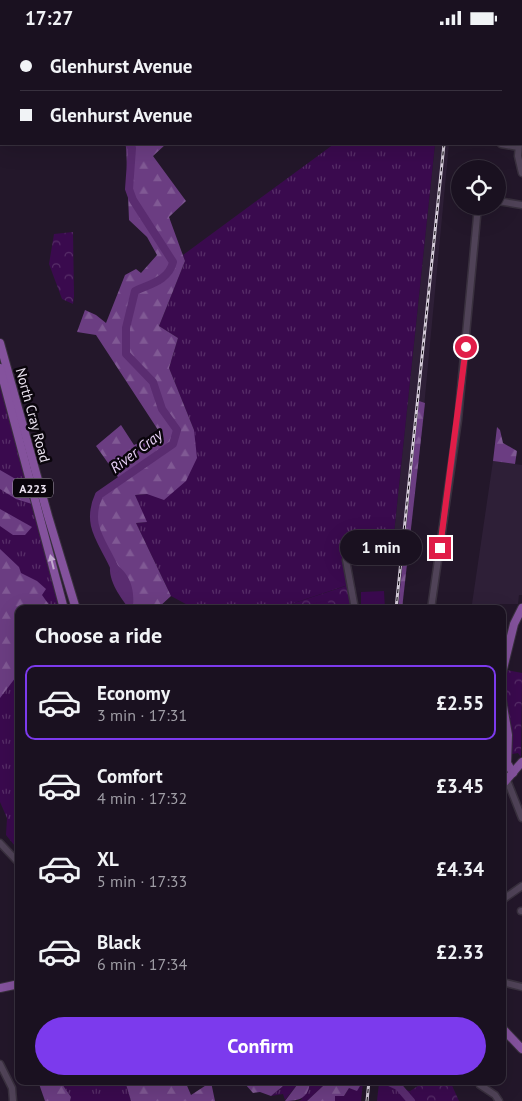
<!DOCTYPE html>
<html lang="en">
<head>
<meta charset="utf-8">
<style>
  :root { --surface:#1a1120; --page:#271f2d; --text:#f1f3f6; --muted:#9f9da5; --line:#38313e; --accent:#7c3aed }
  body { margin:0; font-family:"PT Sans",sans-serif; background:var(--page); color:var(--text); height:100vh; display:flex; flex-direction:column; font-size:19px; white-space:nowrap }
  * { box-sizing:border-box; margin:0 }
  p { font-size:16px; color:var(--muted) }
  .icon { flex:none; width:28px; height:28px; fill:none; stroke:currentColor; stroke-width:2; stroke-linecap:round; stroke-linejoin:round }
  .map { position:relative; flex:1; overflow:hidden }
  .panel { position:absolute; left:15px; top:570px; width:491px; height:480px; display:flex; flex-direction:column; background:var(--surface); border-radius:10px; box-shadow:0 5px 20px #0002,0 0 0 1px var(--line) }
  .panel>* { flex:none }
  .hud { position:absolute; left:0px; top:0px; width:522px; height:110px; box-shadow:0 5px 20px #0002,0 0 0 1px var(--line); display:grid; align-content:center; height:110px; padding:0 20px; background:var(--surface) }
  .tools { position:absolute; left:451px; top:125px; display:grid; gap:10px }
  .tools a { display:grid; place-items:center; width:55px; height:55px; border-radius:50%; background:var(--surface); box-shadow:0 5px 20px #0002,0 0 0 1px var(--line); font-size:25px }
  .end { position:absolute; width:22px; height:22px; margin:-11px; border:6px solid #e11d48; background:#fff; box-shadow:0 0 0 2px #fff }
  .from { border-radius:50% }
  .bubble { position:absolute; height:35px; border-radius:18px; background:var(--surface); box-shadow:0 5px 20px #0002,0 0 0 1px var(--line); font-size:16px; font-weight:800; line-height:35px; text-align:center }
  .hud b { display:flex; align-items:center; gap:18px; height:48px; font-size:19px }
  .hud b+b { border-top:1px solid var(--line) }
  .hud i { width:12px; height:12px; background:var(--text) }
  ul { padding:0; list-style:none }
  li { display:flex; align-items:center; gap:15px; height:75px; margin:0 10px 8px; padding:0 10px; border:2px solid transparent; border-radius:10px }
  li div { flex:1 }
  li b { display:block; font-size:19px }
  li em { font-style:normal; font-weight:800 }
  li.current { border-color:var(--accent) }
  li>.icon { width:45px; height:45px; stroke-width:1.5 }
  h2 { padding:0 20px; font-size:22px; line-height:60px }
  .button { display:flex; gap:10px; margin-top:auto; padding:10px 20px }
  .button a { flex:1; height:58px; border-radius:30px; background:var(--accent); color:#fff; font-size:20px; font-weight:800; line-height:58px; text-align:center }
  .status { display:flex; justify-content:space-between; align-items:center; height:35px; padding:0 25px; background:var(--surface); direction:ltr }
  .status svg { height:14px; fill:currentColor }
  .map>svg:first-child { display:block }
</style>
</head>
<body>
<div class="status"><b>17:27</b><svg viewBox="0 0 49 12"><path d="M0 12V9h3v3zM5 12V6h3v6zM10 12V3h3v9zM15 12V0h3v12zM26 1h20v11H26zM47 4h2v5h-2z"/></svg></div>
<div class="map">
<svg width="522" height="1066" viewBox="0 0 522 1066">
  <defs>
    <pattern id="grass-tufts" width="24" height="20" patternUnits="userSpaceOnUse" patternTransform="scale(1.25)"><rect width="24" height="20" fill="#3a0a4e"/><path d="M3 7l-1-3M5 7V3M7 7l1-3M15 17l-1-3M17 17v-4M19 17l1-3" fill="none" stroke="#572e68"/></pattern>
    <pattern id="forest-firs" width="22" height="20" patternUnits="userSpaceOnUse" patternTransform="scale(1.25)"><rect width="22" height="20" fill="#6b3d82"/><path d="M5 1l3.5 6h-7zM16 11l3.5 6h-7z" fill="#805994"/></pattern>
    <pattern id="park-crowns" width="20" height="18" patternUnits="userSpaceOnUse" patternTransform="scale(1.25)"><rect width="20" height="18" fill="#3a0a4e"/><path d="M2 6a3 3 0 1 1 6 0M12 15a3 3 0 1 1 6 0" fill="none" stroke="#572e68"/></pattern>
  </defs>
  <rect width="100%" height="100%" fill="#23172a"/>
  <!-- built -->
  <g fill="#2e1f37">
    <polygon points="435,109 449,109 421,404 409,509 393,508"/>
    <polygon points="493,426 522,430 522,560 519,560 518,569 472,569"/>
  </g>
  <!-- grass -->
  <g fill="url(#grass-tufts)">
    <polygon points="361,0 449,0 449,1"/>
    <polygon points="334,109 435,109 393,508 341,515 348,550 276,574 195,574 171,561 136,488 146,487 135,460 147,459 194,395 169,333 178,303 159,291 185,226 183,220"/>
    <polygon points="0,351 60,574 19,574 19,816 6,800 7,783 0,767"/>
    <polygon points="60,1046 125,1046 131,1066 70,1066 71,1062"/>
    <polygon points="289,1046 300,1046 285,1065 283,1059 271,1061"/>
    <polygon points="309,1046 324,1046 323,1051 307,1066 298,1066 301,1065"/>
    <polygon points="363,1047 361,1066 335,1066 335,1061 344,1061 349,1053 357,1055"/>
    <polygon points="379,1048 410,1056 411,1066 377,1066"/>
  </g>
  <!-- forest -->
  <g fill="url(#forest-firs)">
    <polygon points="134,0 261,0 261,1 132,1"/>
    <path d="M126,109H166L153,121L186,166L169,182L185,226L159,291L178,303L169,333L194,395L197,423L186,446L164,465L147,459L135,460L147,487L136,488L171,561L158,573L131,574L92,486C94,464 103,457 120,445L96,411L121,390L134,410L160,398L96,300L77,297L85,275L96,280L106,288L125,240L136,234L141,238L157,220L147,202L129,185Z"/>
    <polygon points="419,366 425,368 402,574 398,574"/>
    <polygon points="497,392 500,395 503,408 517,416 515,429 493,426"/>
    <polygon points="0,435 19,446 25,445 32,469 16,464 0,454"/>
    <polygon points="0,474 32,492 25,500 13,500 0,491"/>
    <polygon points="0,514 19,532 21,538 37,546 46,554 42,560 52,574 19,574 19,638 0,663"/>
    <polygon points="38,1046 60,1046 71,1062 70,1066 45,1066"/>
    <polygon points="125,1046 185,1046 191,1060 211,1047 215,1066 131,1066"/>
    <polygon points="249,1046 268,1048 289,1046 271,1061 260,1057 253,1058 245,1049"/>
    <path d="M300,1046L310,1047C308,1063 300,1066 285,1066Z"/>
    <polygon points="324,1046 363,1046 357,1056 349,1053 344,1061 335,1061 335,1066 307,1066 323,1051"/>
  </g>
  <!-- park -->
  <g fill="url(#park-crowns)">
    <polygon points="0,0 134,0 1,1 1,75"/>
    <polygon points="73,197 74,261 73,269 62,264 49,229 54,199"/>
    <polygon points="349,550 352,574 276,574"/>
    <path d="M507,635L522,638L521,722L518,718L512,719C511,691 504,663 507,635Z"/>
    <polygon points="426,1046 450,1046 459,1066 411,1066 410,1056"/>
  </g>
  <!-- pitch -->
  <g fill="#3a0a4e">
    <polygon points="384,556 385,574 361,574 361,557"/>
    <polygon points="324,566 347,574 295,574"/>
  </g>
  <!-- water -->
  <path fill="#5a2c70" d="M111,526C130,537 135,553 133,574H129C119,560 106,543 111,526Z"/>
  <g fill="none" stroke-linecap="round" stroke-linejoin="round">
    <!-- stream -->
    <polyline stroke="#5a2c70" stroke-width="1" points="195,397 195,400"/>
    <!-- river -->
    <g stroke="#5a2c70" stroke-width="8">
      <polyline points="144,1 145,0"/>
      <path d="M115,534C103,506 85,491 99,460L173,409L177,395L162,374L153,347L126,319V293L135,256C150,249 169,245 173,227L133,165L129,154L132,113L129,109"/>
      <polyline points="387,1046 398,1051 411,1066"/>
    </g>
    <!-- minor casing -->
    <g stroke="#39303e" stroke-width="9">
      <g id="minor">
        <polyline points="521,97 522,94"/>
        <polyline points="0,105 1,104"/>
        <polyline points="501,109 518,112"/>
        <polyline points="519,109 518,121 522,138"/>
        <polyline points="498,166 522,170"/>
        <polyline points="346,525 355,574"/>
        <polyline points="431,574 458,385 478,171"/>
        <polyline points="507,745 522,783"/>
        <polyline points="0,808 19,828"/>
        <polyline points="502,865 522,851"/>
        <polyline points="521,876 522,876"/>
        <polyline points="502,947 522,952"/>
        <polyline points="0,1029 12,1053 13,1066"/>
        <polyline points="480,1050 495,1060 499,1066"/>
      </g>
    </g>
    <!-- major casing -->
    <g stroke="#39303e" stroke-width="10">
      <g id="major">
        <polyline points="0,308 48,481 76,574"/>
        <polyline points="0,333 64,574"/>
        <polyline points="502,638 514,589 522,573"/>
        <polyline points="502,665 508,700 507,728 513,738"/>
        <polyline points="502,750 522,727"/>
        <polyline points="0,953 19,949"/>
        <polyline points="502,993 522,1014"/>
      </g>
    </g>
    <!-- minor -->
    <use href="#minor" stroke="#504358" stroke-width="6"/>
    <!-- major -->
    <use href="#major" stroke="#84529d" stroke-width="8"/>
    <!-- rail casing -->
    <g stroke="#d4cbd9" stroke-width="3">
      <g id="rail">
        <polyline points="458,1 458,0"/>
        <polyline points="396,574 444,109"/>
        <polyline points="367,1066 369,1046"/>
      </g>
    </g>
    <!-- rail -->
    <use href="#rail" stroke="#0a050c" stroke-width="1" stroke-dasharray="4" stroke-linecap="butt"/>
  </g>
  <!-- one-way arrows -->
  <defs><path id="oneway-solid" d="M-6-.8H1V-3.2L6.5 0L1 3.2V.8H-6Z" transform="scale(1.25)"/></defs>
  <use fill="#c2a9cf" href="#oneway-solid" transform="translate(52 527) rotate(-104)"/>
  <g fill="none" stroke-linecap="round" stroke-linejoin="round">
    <!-- route -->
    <polyline stroke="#e11d48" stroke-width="6" points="440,513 466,312"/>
  </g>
  <g text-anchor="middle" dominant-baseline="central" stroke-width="5" stroke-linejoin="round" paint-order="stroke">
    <!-- shield labels -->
    <rect fill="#0a050c" stroke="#a8a0ac" stroke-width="1" x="13" y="443.5" width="40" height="19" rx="4"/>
    <g font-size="12" font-weight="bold" fill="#ebe3f0">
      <text x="33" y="453">A223</text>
    </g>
    <!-- street labels -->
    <g font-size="14" fill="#ebe3f0" stroke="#0a050c">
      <text transform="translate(33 380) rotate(75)">North Cray Road</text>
    </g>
    <!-- water labels -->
    <g font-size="15" font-style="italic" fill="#e8d0f7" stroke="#0a050c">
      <text transform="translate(136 416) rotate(-37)">River Cray</text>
    </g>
  </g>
</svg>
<div class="tools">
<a><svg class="icon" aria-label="locate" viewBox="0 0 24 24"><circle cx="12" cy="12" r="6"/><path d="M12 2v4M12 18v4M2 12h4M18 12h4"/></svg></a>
</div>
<i class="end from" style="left:466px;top:312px"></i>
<i class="end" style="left:440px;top:513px"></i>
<div class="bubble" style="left:340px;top:495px;width:82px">1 min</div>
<div class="hud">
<b><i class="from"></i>Glenhurst Avenue</b>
<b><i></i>Glenhurst Avenue</b>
</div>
<section class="panel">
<h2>Choose a ride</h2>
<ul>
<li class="current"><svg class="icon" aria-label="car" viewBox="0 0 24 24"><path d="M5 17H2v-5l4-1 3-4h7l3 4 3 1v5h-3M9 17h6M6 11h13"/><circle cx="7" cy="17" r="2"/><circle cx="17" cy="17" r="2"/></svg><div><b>Economy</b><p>3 min · 17:31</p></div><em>£2.55</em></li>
<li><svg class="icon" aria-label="car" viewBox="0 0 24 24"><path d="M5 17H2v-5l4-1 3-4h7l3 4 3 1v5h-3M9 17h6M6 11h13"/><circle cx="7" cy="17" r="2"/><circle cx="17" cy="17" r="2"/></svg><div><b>Comfort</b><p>4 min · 17:32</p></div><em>£3.45</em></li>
<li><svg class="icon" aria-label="car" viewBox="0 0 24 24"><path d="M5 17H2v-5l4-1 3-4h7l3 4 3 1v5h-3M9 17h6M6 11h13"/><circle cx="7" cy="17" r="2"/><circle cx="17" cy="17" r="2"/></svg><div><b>XL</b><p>5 min · 17:33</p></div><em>£4.34</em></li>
<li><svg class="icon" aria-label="car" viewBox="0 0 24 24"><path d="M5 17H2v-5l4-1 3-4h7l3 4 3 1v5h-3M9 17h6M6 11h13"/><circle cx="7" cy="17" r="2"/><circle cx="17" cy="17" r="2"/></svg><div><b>Black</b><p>6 min · 17:34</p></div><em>£2.33</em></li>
</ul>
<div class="button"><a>Confirm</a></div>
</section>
</div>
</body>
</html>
